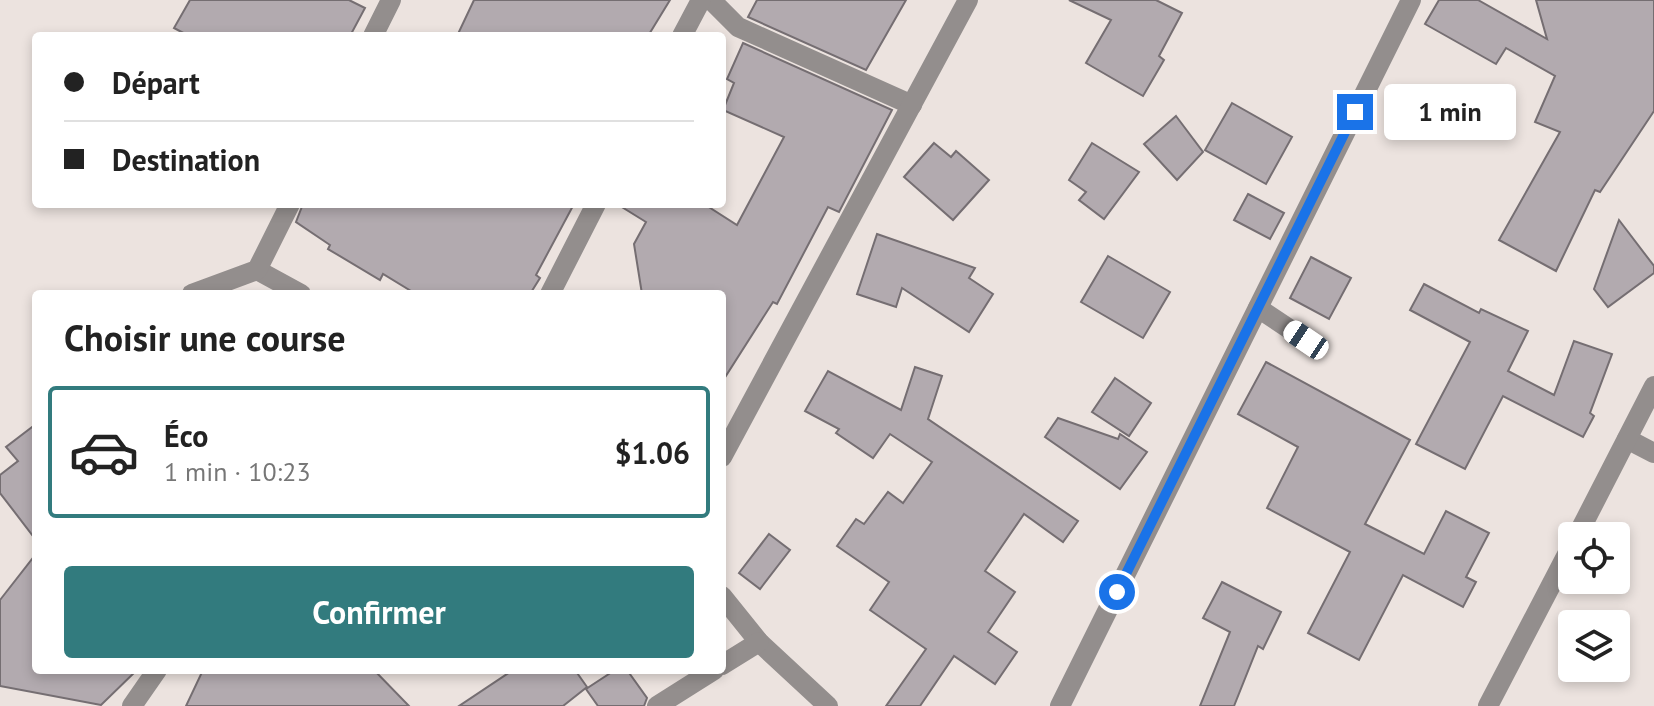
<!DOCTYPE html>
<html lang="fr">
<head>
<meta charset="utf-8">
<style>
  :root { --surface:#fff; --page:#f2f2f2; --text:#222; --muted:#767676; --line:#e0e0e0; --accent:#327b7e }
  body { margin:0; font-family:"PT Sans",sans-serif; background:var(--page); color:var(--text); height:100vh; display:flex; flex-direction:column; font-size:30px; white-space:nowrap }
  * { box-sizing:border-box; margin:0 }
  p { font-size:26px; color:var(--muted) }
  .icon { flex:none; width:44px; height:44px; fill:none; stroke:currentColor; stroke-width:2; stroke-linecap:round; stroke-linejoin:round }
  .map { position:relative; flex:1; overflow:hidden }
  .details { position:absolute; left:32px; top:290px; width:694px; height:384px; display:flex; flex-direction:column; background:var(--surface); border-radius:8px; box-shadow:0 4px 12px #0003 }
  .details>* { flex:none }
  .top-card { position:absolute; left:32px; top:32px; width:694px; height:176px; border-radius:8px; box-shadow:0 4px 12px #0003; display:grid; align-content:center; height:176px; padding:0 32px; background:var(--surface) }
  .fabs { position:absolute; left:1558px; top:522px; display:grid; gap:16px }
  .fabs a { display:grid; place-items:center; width:72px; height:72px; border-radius:8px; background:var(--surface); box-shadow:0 4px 12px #0003; font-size:40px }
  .end { position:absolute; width:36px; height:36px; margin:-18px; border:10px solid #1a73e8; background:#fff; box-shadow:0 0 0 4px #fff }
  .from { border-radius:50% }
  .bubble { position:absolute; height:56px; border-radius:8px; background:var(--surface); box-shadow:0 4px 12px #0003; font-size:26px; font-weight:700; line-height:56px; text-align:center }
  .car { position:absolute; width:24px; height:48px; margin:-24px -12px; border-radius:10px; box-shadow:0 0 6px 2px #0007; background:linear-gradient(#fff 24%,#345 0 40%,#fff 0 76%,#345 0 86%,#fff 0) }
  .top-card b { display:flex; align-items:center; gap:28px; height:76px; font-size:30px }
  .top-card b+b { border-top:2px solid var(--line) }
  .top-card i { width:20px; height:20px; background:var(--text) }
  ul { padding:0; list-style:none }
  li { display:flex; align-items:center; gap:24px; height:132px; margin:0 16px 12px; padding:0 16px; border:4px solid var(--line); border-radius:8px }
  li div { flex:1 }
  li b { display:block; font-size:30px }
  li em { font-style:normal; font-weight:700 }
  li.on { border-color:var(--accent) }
  li>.icon { width:72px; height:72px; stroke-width:1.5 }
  h2 { padding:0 32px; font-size:36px; line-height:96px }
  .primary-button { display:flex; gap:16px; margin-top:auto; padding:16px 32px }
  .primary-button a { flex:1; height:92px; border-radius:8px; background:var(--accent); color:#fff; font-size:32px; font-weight:700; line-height:92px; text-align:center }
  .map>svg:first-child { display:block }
</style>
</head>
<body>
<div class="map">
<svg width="1654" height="706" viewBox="0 0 1654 706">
  <rect width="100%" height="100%" fill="#ece3df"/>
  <!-- building -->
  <g fill="#b2aaaf" stroke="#756e72" stroke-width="2">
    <polygon points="190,0 349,0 365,8 350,36 189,36 174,28"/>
    <polygon points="474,0 670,0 648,36 457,36"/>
    <polygon points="757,0 906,0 866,70 748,17"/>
    <polygon points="1069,0 1156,0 1182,13 1159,56 1164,60 1143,96 1086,63 1111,20"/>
    <polygon points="1439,0 1478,0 1547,39 1536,0 1654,0 1654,111 1600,192 1595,190 1556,271 1499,240 1560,132 1535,122 1555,76 1506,48 1496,64 1425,24"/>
    <polygon points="743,43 892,110 839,212 828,207 777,304 773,302 722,382 722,294 642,294 634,244 646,222 617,204 704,204 737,225 784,137 723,110 734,83 727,79"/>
    <polygon points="1232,103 1292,137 1266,184 1205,150"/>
    <polygon points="1176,116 1203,152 1177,180 1144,144"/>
    <polygon points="934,143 951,157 956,151 989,180 953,220 904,177"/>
    <polygon points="1092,143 1139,172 1104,219 1079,200 1086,192 1069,180"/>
    <polygon points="1248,194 1284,213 1270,239 1234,220"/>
    <polygon points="303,204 574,204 536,275 540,278 530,294 416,294 383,274 380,280 328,249 330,245 296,222"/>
    <polygon points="1619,220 1654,266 1654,273 1608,307 1594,289"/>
    <polygon points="877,234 975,268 969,278 993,294 969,332 902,288 896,307 857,294"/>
    <polygon points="1108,256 1170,292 1143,338 1081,302"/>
    <polygon points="1311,257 1351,278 1329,319 1290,298"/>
    <polygon points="1424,284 1479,313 1481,309 1528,331 1508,371 1554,395 1574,341 1612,354 1590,413 1594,416 1583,437 1503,396 1465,469 1416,444 1470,342 1410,310"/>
    <polygon points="1266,362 1410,440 1365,524 1424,554 1446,511 1489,533 1466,577 1476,582 1463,607 1403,575 1359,660 1308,633 1350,552 1267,508 1298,447 1238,414"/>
    <polygon points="915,367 942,376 928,419 1078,521 1063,542 1024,514 985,571 1015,592 988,632 1017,652 995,684 954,656 920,706 886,706 926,649 870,610 889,582 837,546 856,519 864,524 888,492 903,503 932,462 890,434 873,458 836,433 839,429 805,411 828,371 901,410"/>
    <polygon points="1115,378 1151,403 1129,436 1092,412"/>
    <polygon points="1058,418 1118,439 1120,434 1147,452 1120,489 1045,437"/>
    <polygon points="36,424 36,540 0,493 0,475 18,461 6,447"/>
    <polygon points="769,534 790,550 760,589 739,573"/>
    <polygon points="36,554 36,670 137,670 101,705 0,686 0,600"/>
    <polygon points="1222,582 1281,612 1263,649 1258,646 1234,706 1200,706 1230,632 1203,618"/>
    <polygon points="203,670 374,670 409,706 186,706"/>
    <polygon points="513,670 575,670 587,687 563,706 459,706"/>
    <polygon points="615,670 627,670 647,698 644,706 598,706 586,689"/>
  </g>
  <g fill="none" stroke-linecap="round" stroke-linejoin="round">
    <!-- minor -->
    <g stroke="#938e8d" stroke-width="20">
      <polyline points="711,0 738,27 912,105"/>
      <polyline points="373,36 391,0"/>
      <polyline points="682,36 701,0"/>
      <polyline points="257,270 301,294"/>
      <polyline points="192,294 257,270 290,204"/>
      <polyline points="550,294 596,204"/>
      <polyline points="1258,308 1306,340"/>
      <polyline points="1627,439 1654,453"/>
      <polyline points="722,457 968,0"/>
      <polyline points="1577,536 1654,386"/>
      <polyline points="722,596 759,642 828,706"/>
      <polyline points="722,665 759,642"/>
      <polyline points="132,706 157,670"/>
      <polyline points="657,706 714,670"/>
      <polyline points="1060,706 1411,0"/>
      <polyline points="1488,706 1572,545"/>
    </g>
  </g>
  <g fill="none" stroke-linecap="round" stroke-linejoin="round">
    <!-- route -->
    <polyline stroke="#1a73e8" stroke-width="10" points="1117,592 1355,112"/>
  </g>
</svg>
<div class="fabs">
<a><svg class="icon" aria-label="locate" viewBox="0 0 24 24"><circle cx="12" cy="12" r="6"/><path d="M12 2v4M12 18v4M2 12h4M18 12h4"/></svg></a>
<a><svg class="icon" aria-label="layers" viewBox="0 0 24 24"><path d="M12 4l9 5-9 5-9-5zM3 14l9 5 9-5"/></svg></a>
</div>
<i class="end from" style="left:1117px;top:592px"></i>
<i class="end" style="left:1355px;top:112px"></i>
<div class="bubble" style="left:1384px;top:84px;width:132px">1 min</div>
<i class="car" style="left:1306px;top:340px;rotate:304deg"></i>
<div class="top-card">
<b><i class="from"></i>Départ</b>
<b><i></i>Destination</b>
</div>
<section class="details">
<h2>Choisir une course</h2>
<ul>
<li class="on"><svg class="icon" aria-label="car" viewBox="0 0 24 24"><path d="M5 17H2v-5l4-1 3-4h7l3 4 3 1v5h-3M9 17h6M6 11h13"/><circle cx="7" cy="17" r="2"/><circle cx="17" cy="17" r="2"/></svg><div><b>Éco</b><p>1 min · 10:23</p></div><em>$1.06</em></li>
</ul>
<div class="primary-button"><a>Confirmer</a></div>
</section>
</div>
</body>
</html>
